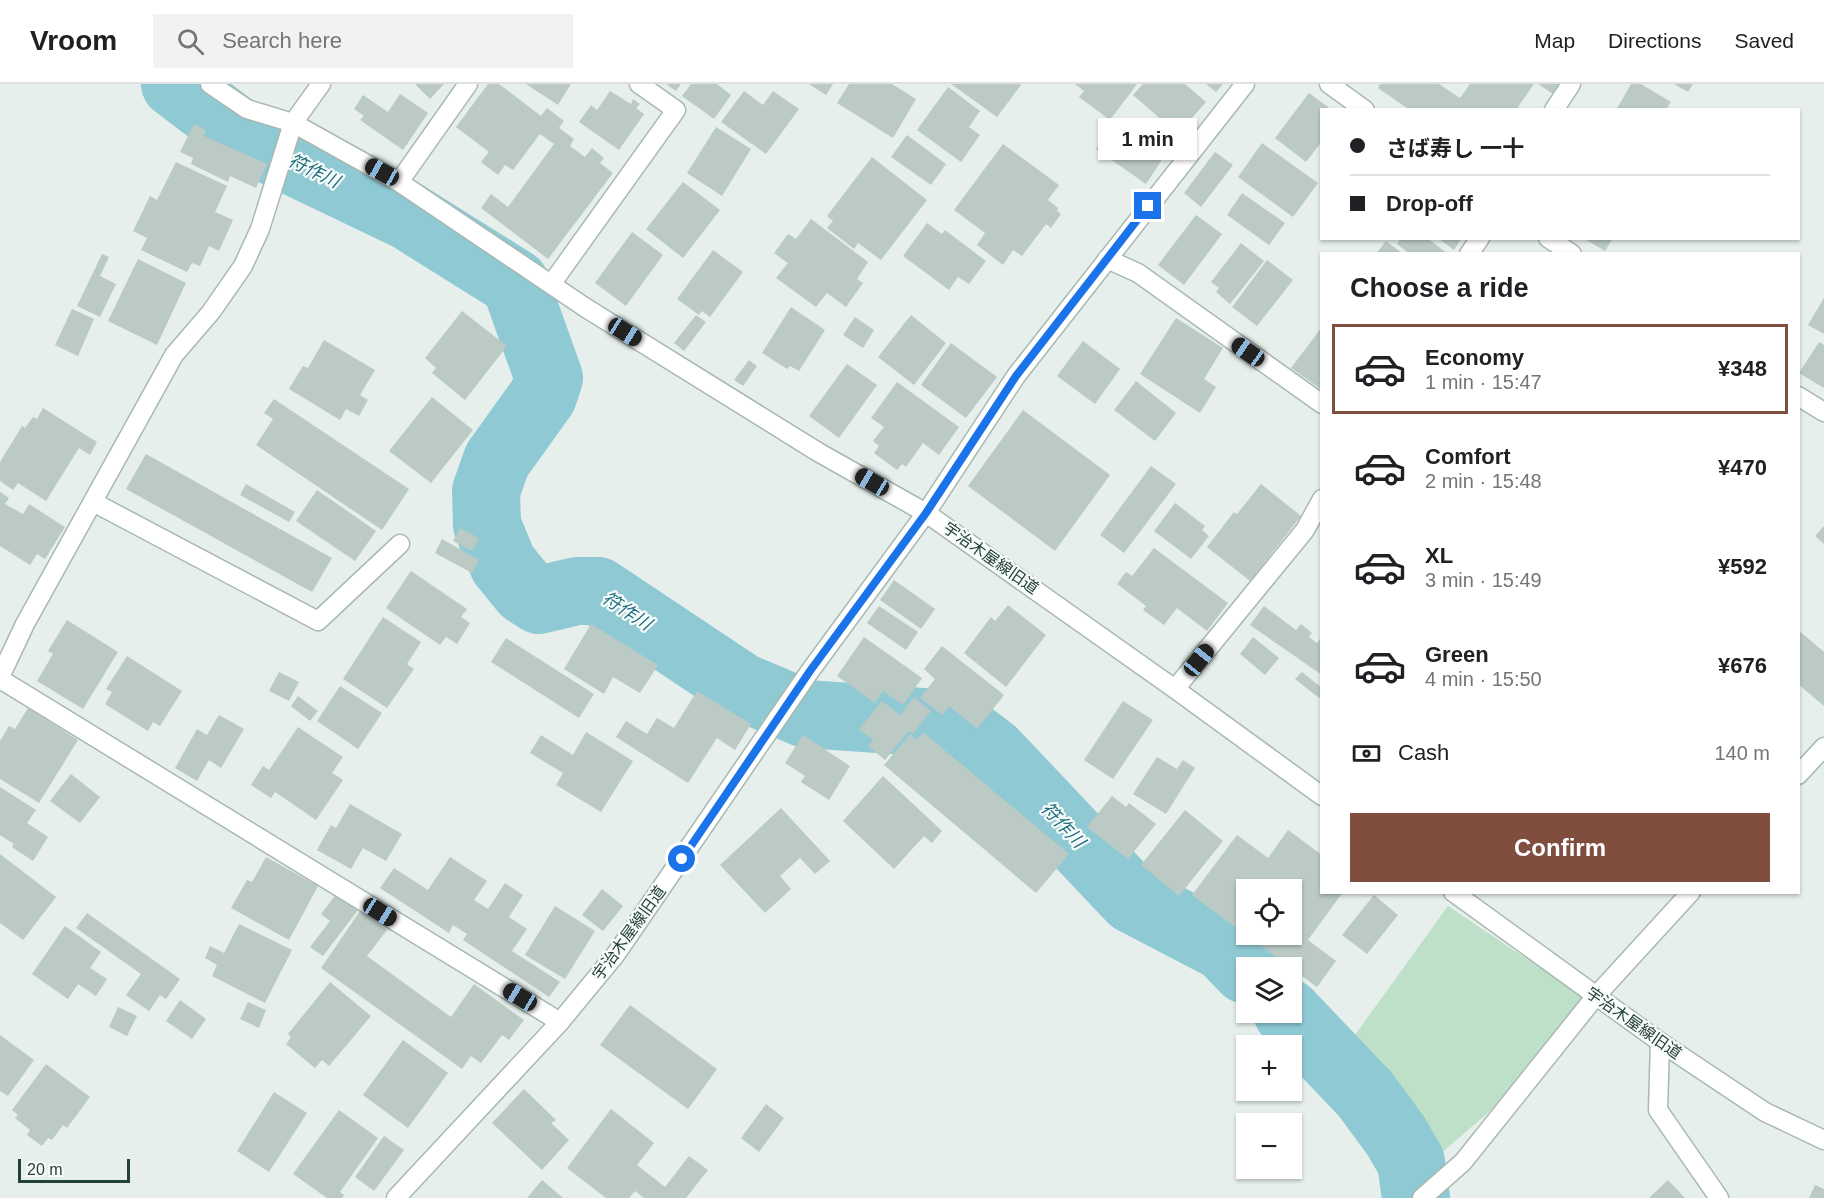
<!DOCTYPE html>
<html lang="en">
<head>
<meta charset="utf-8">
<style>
  :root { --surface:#fff; --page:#f2f2f2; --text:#202124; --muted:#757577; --line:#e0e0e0; --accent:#7f4e3f }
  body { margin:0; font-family:Arial,"Noto Sans JP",sans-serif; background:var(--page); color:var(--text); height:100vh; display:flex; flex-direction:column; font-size:22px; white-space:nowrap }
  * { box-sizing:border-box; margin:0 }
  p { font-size:20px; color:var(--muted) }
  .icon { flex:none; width:33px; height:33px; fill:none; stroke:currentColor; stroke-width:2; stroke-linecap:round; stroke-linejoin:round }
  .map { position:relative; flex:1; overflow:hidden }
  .details { position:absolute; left:1320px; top:168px; width:480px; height:642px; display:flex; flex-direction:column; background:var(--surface); border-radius:0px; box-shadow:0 2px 4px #0004 }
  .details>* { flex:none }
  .guide { position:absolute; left:1320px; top:24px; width:480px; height:132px; border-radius:0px; box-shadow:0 2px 4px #0004; display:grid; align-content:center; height:132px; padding:0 30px; background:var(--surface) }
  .tools { position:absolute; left:1236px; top:795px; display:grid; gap:12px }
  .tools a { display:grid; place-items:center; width:66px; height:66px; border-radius:0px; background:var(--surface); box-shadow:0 2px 4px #0004; font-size:30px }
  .scale { position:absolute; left:18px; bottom:15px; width:112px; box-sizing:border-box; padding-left:6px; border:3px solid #24423a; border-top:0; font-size:16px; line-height:21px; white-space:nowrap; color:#24423a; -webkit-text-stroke:4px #f7fbf9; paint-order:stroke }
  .end { position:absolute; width:27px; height:27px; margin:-14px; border:8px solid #1a73e8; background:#fff; box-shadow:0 0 0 3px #fff }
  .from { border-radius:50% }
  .bubble { position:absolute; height:42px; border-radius:0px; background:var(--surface); box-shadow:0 2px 4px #0004; font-size:20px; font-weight:800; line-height:42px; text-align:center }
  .car { position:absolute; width:18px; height:36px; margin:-18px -9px; border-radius:8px; box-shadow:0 0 4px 2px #0007; background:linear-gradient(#222 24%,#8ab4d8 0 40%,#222 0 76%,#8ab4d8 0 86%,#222 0) }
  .guide b { display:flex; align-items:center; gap:21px; height:57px; font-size:22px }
  .guide b+b { border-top:2px solid var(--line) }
  .guide i { width:15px; height:15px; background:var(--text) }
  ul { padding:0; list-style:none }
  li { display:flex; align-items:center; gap:18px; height:90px; margin:0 12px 9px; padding:0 18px; border:3px solid transparent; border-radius:0px }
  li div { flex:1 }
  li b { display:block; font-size:22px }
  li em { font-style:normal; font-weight:800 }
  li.current { border-color:var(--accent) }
  li>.icon { width:54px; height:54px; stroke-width:1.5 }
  h2 { padding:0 30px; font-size:27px; line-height:72px }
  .pay { display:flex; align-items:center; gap:15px; height:66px; padding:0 30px; font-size:22px }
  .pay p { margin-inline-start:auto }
  .button { display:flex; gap:12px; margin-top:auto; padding:12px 30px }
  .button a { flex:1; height:69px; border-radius:0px; background:var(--accent); color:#fff; font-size:24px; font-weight:800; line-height:69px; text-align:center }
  header { display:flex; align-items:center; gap:36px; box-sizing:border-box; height:84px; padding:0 30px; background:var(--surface); border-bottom:2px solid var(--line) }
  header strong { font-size:28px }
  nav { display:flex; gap:33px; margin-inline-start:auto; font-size:21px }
  .search { width:420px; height:54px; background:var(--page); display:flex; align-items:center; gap:15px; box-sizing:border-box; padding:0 21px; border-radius:0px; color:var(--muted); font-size:22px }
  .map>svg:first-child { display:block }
</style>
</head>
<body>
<header>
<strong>Vroom</strong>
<div class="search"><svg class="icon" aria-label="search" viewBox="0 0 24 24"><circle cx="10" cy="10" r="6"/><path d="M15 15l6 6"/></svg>Search here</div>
<nav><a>Map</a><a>Directions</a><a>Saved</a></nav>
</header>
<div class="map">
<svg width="1824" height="1114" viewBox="0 0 1824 1114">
  <rect width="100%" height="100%" fill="#e6efeb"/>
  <!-- park -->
  <polygon fill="#bfe0c8" points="1448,822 1589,917 1534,989 1425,1083 1339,973"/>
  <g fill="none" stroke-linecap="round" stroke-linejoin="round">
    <!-- river -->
    <g stroke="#8ec9d4" stroke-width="68">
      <polyline points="175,0 249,56 408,132 515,199 549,294 543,312 497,376 486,407 487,441 503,480 525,507 539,516 577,507 598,507 742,603 806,630 937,639 972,652 993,668 1132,815 1224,863 1246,886"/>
      <polyline points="1287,928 1365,1010 1396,1052 1411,1078 1416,1114"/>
    </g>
  </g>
  <!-- building -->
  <g fill="#bbcac4" fill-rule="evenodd">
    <polygon points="415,0 444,0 430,15"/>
    <polygon points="488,0 499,0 541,32 547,24 564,37 559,44 574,55 570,62 585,73 592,64 604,74 600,79 613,89 548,175 481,124 491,110 508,123 554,60 540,50 513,86 505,81 498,91 481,78 489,68 456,43"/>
    <polygon points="526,0 571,0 558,21"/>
    <polygon points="666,0 681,0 676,7"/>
    <polygon points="691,0 717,0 731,11 714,35 682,12"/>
    <polygon points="809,0 833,0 826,11"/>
    <polygon points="849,0 892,0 916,15 893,54 837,19"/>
    <polygon points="951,0 1019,0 1021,1 997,33"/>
    <polygon points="1075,0 1137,0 1110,36 1079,13 1084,7"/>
    <polygon points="1143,0 1185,0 1206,18 1178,50 1133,11"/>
    <polygon points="1206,0 1223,0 1216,8"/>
    <polygon points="1380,0 1439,0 1460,14 1470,0 1534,0 1516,26 1410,26 1378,4"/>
    <polygon points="1538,0 1560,0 1553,10"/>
    <polygon points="1631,0 1641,0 1671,18 1666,26 1616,26"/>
    <polygon points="1674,0 1693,0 1688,8"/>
    <polygon points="948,3 980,27 969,43 980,51 961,78 917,46"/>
    <polygon points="610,7 631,20 633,15 640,20 636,24 644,30 619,66 579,38 591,21 597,26"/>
    <polygon points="744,7 763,21 773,7 799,25 766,70 721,38"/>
    <polygon points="1309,9 1332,26 1322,26 1322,57 1306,78 1275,54"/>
    <polygon points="400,10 428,29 403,66 360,36 364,32 354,25 363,11 388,28"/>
    <polygon points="194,40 206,46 204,52 267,80 256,104 230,92 228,98 191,80 193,74 180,68"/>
    <polygon points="716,43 751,65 722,112 687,89"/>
    <polygon points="1127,45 1165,71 1146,100 1096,65 1107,49 1118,58"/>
    <polygon points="907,51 946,80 931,101 891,73"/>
    <polygon points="1262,59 1318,99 1293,133 1238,93"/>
    <polygon points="1003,60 1059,101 1048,116 1058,124 1057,127 1061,130 1051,144 1046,140 1022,172 1013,166 1003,181 977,161 985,149 954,126"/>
    <polygon points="1215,68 1233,81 1201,123 1184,109"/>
    <polygon points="872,73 927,116 881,176 858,159 854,165 827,144 833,137 827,132"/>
    <polygon points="176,78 227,102 215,128 233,136 219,167 209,162 200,182 192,179 187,188 141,166 147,154 133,147 150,112 157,116"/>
    <polygon points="683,98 720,126 683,174 646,145"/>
    <polygon points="1242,109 1285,139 1269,161 1227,131"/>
    <polygon points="1196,131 1222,150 1184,201 1158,181"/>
    <polygon points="811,135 868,178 857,195 863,199 846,223 827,209 816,223 776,194 788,179 774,169 788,150 796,155"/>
    <polygon points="927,139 942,150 945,146 986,177 969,200 958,193 949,206 903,172"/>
    <polygon points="632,148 663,171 626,222 595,199"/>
    <polygon points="1401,154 1427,154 1448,170 1410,170 1397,160"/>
    <polygon points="1438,154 1462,154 1454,166"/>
    <polygon points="1583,154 1613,154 1605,167"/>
    <polygon points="1386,157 1403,170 1376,170"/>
    <polygon points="1241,159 1264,177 1230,220 1216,208 1219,204 1211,198"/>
    <polygon points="713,166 743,188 710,233 702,227 699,231 677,215"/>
    <polygon points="102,170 109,173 100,192 116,200 100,233 77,222"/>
    <polygon points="138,175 186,199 157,261 108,237"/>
    <polygon points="1267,176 1293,196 1257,242 1232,223"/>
    <polygon points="1824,214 1824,250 1808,241"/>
    <polygon points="791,223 825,246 799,287 790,282 787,285 762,269"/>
    <polygon points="72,225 94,235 78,272 55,261"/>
    <polygon points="462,227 507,262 465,316 432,289 436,284 425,274"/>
    <polygon points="696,231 706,238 684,267 674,259"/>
    <polygon points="911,231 946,259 914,301 878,273"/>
    <polygon points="855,233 874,246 863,264 843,251"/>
    <polygon points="1176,234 1223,264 1204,295 1216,303 1200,329 1140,290"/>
    <polygon points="1322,243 1322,306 1291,284"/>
    <polygon points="324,256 375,286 360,311 368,316 359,332 346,325 340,336 289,305 303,282 308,284"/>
    <polygon points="1083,257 1120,285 1095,320 1057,292"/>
    <polygon points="1819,258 1824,261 1824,304 1799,289"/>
    <polygon points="951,259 997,293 966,334 921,301"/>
    <polygon points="749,276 757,282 743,302 734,296"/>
    <polygon points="847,280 877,301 839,354 809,332"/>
    <polygon points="1136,297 1176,329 1155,357 1114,326"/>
    <polygon points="897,298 959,343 939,371 923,359 906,383 902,380 897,386 874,369 879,362 873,357 884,343 871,334"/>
    <polygon points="432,313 473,346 431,399 389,367"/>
    <polygon points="274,315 409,405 382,446 256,361 273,335 264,329"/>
    <polygon points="43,324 97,358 90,371 79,364 46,417 18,399 13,406 0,397 0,378 22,342 25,344 33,333 37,335"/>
    <polygon points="1023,326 1110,391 1055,467 968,402"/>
    <polygon points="146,370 332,474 312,508 126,405"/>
    <polygon points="1151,382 1176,400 1124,469 1100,451"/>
    <polygon points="246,400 295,428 289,438 240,411"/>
    <polygon points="1261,400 1301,432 1250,497 1207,463 1234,428 1237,430"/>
    <polygon points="317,406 376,447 355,477 296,437"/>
    <polygon points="0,408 9,414 5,420 23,430 29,420 65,443 45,475 37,470 30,481 0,462"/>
    <polygon points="1175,419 1205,442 1202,446 1209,452 1191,475 1154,447"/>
    <polygon points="1824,442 1824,460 1815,452"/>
    <polygon points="460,444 479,454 472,467 453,457"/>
    <polygon points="442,455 479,476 472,489 435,469"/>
    <polygon points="1154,464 1228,519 1207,547 1177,524 1164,541 1143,526 1146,522 1117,500 1126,488 1132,492"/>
    <polygon points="411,487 467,525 461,533 470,539 457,560 446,553 440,561 386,524"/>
    <polygon points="894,496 935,525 921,545 880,516"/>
    <polygon points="1008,521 1046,551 1006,603 964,569 991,533 995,537"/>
    <polygon points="879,522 918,548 906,566 867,539"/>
    <polygon points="1264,522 1296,546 1301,540 1312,549 1309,553 1317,559 1322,552 1322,591 1250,541"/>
    <polygon points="383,533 421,558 407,580 414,585 387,624 343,595"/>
    <polygon points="67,536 118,568 83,625 37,597 53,570 48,567"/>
    <polygon points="591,540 658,581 640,609 613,593 604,610 564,585"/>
    <polygon points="1798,546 1824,568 1824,622 1798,600"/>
    <polygon points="864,553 922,594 903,621 883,607 875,619 837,592"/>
    <polygon points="1253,553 1279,574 1265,591 1240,570"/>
    <polygon points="506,554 594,610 579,634 491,578"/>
    <polygon points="942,562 1004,611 977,645 949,622 942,631 920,614 935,595 924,585"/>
    <polygon points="127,572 182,607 160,642 153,638 148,647 105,620 112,608 106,605"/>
    <polygon points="279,588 299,598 289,617 269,607"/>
    <polygon points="1302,588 1322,604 1322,611 1319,614 1295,595"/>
    <polygon points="340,602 382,629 358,665 317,637"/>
    <polygon points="697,607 751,640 735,666 717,654 688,699 616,653 626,637 647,650 657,634 674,644"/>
    <polygon points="298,612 318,627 310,637 291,622"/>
    <polygon points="914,613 931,627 913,650 909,647 885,676 868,662 873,656 859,645 882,617 900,631"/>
    <polygon points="1123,617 1153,636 1113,695 1084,676"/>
    <polygon points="28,624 78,656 39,719 0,695 0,657 9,642 15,645"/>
    <polygon points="219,631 244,645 221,684 209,676 197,697 175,684 197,645 207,651"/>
    <polygon points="298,643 343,673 332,689 343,696 316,736 275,708 271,714 251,701 263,682 269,686"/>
    <polygon points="586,648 633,677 601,728 556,701 563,689 530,669 541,651 573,671"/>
    <polygon points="923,648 1069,770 1036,809 884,681 910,650 917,656"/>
    <polygon points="803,651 850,682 829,716 801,698 805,692 785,679"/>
    <polygon points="1157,673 1177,685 1183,676 1195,684 1166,730 1133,710"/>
    <polygon points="71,690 100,713 80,739 50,717"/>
    <polygon points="883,692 942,747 932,759 924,752 894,785 843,737"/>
    <polygon points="0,703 36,726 27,739 48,753 33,777 12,763 14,760 0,751"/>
    <polygon points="1112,712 1126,723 1129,719 1156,740 1128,775 1087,743"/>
    <polygon points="350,720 402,750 386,777 363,764 351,785 317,766 331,741 336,744"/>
    <polygon points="781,724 830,777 815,790 800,774 780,792 791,805 765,829 720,781"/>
    <polygon points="1185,726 1223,757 1179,812 1141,781"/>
    <path d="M1288,746L1322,771V808H1343L1308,856L1336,877L1317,903L1192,811L1237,751L1268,774ZM1246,806H1292V850H1246Z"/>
    <polygon points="0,770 56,813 23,856 0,839"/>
    <polygon points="266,773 318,802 289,856 231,824 247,796 252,798"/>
    <polygon points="450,773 487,797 474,816 488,825 505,799 523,811 509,833 527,845 512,867 560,898 549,913 463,856 467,850 453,841 449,849 380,804 394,784 428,806"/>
    <polygon points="602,805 623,822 603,847 582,831"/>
    <polygon points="337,809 358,826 323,872 310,863 330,837 321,830"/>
    <polygon points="1374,811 1398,831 1367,870 1342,851"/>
    <polygon points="555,822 595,847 565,895 525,871"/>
    <polygon points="360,827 387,846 367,872 451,933 474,900 524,936 509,956 502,951 481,979 471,972 462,985 321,884"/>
    <polygon points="87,829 180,895 166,915 160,911 149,927 126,911 141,890 76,844"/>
    <polygon points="239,840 292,866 265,919 212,892 217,881 205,874 210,862 224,869"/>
    <polygon points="65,842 101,868 90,884 107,895 96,912 78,900 68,915 32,890"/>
    <polygon points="330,898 371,932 329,982 322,976 315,984 286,960 291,953 288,950"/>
    <polygon points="180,916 206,935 192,955 166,937"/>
    <polygon points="248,918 266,926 259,944 240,935"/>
    <polygon points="630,921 717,985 688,1025 600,961"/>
    <polygon points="118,923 137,932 127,952 109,943"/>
    <polygon points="0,951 34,976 8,1012 0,1007"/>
    <polygon points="403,956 448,989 408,1044 363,1011"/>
    <polygon points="46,980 90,1013 67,1044 63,1041 52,1056 48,1054 42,1062 27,1051 30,1046 15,1034 18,1031 12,1026"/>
    <polygon points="524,1005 556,1036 551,1039 569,1056 542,1086 492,1039"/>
    <polygon points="274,1008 307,1029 269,1088 237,1067"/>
    <polygon points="766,1020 784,1034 759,1068 741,1054"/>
    <polygon points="611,1025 654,1059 637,1081 665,1103 689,1072 708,1086 686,1114 644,1114 635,1107 629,1114 606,1114 567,1084"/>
    <polygon points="339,1026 378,1054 340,1108 344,1111 342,1114 327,1114 293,1090"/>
    <polygon points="384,1052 404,1066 374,1107 355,1093"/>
    <polygon points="542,1096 563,1114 527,1114"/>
    <polygon points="1668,1096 1685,1114 1649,1114"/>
    <polygon points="1815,1101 1824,1105 1824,1114 1809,1114"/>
  </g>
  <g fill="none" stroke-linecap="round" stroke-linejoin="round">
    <!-- minor casing -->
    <g stroke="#a8b8b2" stroke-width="21">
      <g id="minor">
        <polyline points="210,0 247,25 293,39 399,98 586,224 818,368 926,429 1175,605 1322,712"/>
        <polyline points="1329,0 1365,26"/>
        <polyline points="1554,26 1571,0"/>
        <polyline points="399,98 468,0"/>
        <polyline points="1548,154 1572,170"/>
        <polyline points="1469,170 1480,154"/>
        <polyline points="1107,175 1138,189 1322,320"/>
        <polyline points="552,199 676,26 639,0"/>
        <polyline points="1798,312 1824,328"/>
        <polyline points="93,418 318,537 400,460"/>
        <polyline points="0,593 25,540 174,271 211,228 243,182 260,145 293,39 321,0"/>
        <polyline points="0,595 560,938"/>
        <polyline points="1175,605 1305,446 1322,415"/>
        <polyline points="1798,691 1824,663"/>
        <polyline points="1453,808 1660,958 1765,1028 1824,1056"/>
        <polyline points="1660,958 1658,1026 1719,1114"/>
        <polyline points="396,1114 560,938 616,870 810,587 926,429 1016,292 1245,0"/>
        <polyline points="1422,1114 1463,1078 1595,913 1691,808"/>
      </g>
    </g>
    <!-- minor -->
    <use href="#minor" stroke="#fff" stroke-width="18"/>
  </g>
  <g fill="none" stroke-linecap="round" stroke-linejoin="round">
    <!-- route -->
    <polyline stroke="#1a73e8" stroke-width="8" points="682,775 810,587 926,429 1016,292 1148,122"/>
  </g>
  <g text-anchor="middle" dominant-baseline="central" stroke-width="4.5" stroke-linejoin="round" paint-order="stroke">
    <!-- street labels -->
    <g font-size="16" fill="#24423a" stroke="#f7fbf9">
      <text transform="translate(991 474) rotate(35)">宇治木屋線旧道</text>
      <text transform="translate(629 849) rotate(-54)">宇治木屋線旧道</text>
      <text transform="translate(1634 939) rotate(35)">宇治木屋線旧道</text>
    </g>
    <!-- water labels -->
    <g font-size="18" font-style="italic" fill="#1c6f80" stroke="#f7fbf9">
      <text transform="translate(314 87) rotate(26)">符作川</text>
      <text transform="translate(627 527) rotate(33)">符作川</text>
      <text transform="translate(1063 741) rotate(47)">符作川</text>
    </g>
  </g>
</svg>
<div class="tools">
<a><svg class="icon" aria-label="locate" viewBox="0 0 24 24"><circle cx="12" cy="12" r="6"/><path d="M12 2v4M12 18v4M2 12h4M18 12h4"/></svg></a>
<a><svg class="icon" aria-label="layers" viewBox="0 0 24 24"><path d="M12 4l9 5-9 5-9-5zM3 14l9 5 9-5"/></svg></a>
<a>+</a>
<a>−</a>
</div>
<div class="scale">20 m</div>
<i class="end from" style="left:682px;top:775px"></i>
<i class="end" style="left:1148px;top:122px"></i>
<div class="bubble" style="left:1098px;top:34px;width:99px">1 min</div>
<i class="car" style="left:382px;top:88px;rotate:299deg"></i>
<i class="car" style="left:625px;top:248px;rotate:122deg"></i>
<i class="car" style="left:1248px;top:268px;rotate:305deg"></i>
<i class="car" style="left:872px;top:398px;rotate:300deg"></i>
<i class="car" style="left:1199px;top:576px;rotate:39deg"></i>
<i class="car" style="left:380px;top:828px;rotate:122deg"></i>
<i class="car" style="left:520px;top:913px;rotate:301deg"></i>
<div class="guide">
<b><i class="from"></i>さば寿し 一十</b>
<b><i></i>Drop-off</b>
</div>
<section class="details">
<h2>Choose a ride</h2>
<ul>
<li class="current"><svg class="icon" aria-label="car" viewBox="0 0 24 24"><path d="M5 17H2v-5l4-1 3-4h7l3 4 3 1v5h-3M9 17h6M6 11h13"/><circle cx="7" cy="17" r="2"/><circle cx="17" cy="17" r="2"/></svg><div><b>Economy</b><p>1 min · 15:47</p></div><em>¥348</em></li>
<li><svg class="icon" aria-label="car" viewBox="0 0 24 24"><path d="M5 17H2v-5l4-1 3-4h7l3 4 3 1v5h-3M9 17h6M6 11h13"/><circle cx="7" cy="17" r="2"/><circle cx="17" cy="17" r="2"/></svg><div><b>Comfort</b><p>2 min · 15:48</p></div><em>¥470</em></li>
<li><svg class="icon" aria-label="car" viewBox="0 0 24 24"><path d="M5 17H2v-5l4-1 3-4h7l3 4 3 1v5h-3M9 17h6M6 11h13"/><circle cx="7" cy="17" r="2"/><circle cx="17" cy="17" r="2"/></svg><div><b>XL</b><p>3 min · 15:49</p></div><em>¥592</em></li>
<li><svg class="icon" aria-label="car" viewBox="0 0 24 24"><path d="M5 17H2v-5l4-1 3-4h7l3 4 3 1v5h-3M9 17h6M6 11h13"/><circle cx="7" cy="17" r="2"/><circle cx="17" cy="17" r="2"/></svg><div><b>Green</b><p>4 min · 15:50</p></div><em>¥676</em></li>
</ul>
<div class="pay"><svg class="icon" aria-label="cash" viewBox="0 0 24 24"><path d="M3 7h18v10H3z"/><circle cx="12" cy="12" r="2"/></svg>Cash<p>140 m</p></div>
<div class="button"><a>Confirm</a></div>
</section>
</div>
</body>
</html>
